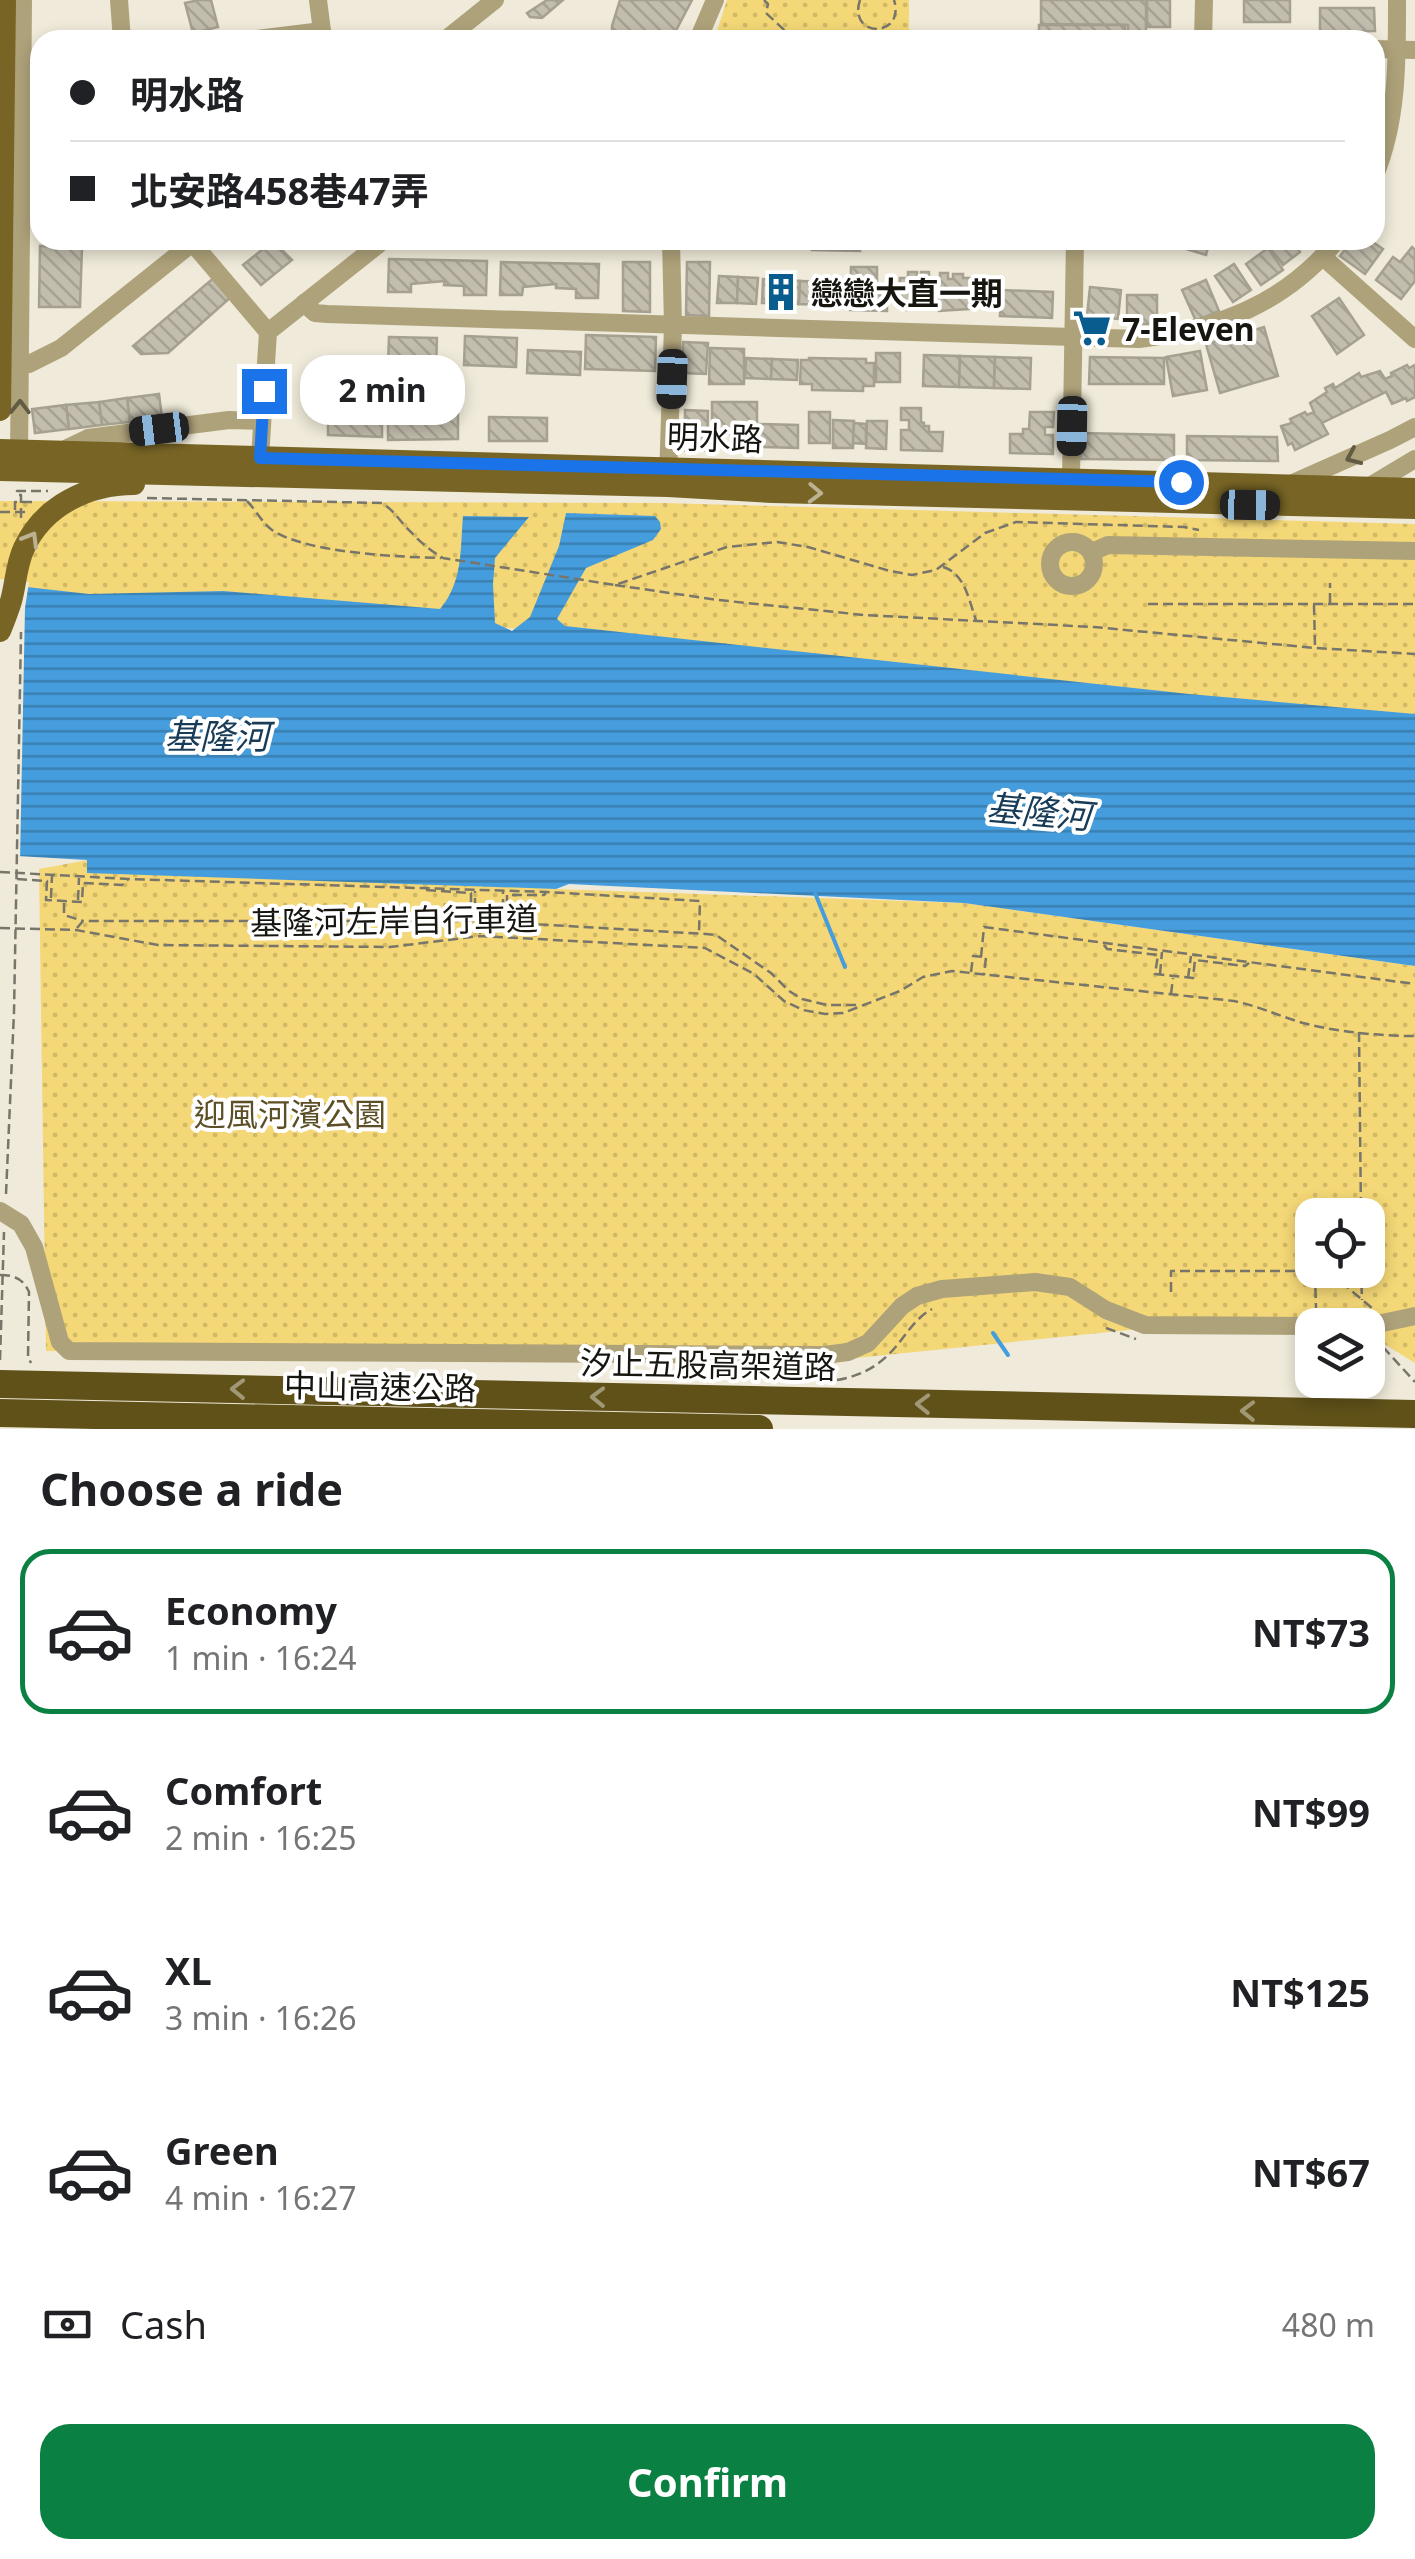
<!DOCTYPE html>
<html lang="en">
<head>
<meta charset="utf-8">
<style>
  :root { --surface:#fff; --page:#f6f6f6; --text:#202124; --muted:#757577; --line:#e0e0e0; --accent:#0b8043 }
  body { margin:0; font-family:"Noto Sans","Noto Sans TC",sans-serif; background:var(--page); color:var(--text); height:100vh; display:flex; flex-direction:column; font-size:38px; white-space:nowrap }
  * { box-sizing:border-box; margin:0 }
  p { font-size:32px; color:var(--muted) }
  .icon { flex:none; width:55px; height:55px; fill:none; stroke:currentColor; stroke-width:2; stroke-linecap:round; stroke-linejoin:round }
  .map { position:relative; height:1429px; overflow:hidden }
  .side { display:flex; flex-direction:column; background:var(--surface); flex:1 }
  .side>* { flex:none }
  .hud { position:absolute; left:30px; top:30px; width:1355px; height:220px; border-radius:30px; box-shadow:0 5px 15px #0003; display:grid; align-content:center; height:220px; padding:0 40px; background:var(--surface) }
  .buttons { position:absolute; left:1295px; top:1198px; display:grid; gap:20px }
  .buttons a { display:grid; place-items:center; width:90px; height:90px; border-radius:20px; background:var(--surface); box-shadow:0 5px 15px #0003; font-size:50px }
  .end { position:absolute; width:45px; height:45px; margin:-22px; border:12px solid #1a73e8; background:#fff; box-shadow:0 0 0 5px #fff }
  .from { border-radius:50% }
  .bubble { position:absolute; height:70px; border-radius:30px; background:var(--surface); box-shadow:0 5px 15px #0003; font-size:32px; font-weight:700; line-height:70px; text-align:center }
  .car { position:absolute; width:30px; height:60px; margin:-30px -15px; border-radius:12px; box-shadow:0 0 8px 2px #0007; background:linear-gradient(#222 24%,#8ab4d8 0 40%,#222 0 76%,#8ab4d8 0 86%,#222 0) }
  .hud b { display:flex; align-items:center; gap:35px; height:95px; font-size:38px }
  .hud b+b { border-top:2px solid var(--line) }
  .hud i { width:25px; height:25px; background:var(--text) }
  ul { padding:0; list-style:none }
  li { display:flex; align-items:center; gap:30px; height:165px; margin:0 20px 15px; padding:0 20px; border:5px solid transparent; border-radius:30px }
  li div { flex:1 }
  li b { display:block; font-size:38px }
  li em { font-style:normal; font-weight:700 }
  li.on { border-color:var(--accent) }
  li>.icon { width:90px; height:90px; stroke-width:1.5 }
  h2 { padding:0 40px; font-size:45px; line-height:120px }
  .pay { display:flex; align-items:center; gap:25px; height:110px; padding:0 40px; font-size:38px }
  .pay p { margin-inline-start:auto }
  .button { display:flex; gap:20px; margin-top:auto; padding:20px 40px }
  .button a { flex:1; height:115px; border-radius:30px; background:var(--accent); color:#fff; font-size:40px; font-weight:700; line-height:115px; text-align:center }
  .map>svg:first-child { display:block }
</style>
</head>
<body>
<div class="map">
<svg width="1415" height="1429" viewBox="0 0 1415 1429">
  <defs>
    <pattern id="park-dots" width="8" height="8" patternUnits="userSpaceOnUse" patternTransform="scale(2.5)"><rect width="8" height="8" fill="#f4d776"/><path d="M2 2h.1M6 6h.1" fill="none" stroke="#d0b865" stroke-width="1.8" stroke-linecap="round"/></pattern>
    <pattern id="water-rules" width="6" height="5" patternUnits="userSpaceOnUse" patternTransform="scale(2.5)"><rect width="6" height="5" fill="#469ddd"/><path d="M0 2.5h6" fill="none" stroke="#397fb2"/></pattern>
    <pattern id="building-back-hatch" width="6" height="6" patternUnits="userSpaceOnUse" patternTransform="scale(2.5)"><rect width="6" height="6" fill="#c2bdac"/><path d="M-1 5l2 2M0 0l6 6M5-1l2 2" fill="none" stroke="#a6a293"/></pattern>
  </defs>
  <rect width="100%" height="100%" fill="#efead9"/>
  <!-- park -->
  <g fill="url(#park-dots)" fill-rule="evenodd">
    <polygon points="727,0 909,0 909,40 714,40"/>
    <polygon points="0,501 664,503 1415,524 1415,719 407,618 0,596"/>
    <path d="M88,860L556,889L964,903L1415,966V1363L1368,1334V1325L1139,1329L856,1358L46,1351L39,869ZM1312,1215H1368V1270H1312Z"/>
  </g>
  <!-- water -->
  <path fill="url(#water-rules)" d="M566,513L655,516L660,522L661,529L653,540L586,568L557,619L565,626L1189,694L1415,714V966L964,903L569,884L556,889L87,873V860L0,855V584L89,594L223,591L440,609C463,581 460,551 463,516L529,517L495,558L493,584L495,623L512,631L530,617L559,546Z"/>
  <!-- pier -->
  <polygon fill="#efead9" points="0,579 29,582 25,608 20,861 0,860"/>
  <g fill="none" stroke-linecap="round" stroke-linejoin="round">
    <!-- stream -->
    <g stroke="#469ddd" stroke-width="4">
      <polyline points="815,893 845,967"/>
      <polyline points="993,1333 1008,1355"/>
    </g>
  </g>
  <!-- building -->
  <g fill="url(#building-back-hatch)" stroke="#a5a090" stroke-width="2.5">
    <polygon points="199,0 211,0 218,27 193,33 185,3"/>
    <polygon points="547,0 563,0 542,18 530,17 527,13"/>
    <polygon points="620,0 692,0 671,40 612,40 612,26"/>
    <polygon points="1041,0 1146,0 1146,39 1128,39 1128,25 1041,24"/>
    <rect x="1147" y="0" width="23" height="27"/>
    <rect x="1244" y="0" width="46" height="22"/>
    <polygon points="1320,8 1374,8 1375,31 1320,32"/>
    <polygon points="1039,25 1125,25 1126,40 1135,40 1039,40"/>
    <rect x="763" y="240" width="37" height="7"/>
    <polygon points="813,240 860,240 860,251 812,250"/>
    <rect x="878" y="240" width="37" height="7"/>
    <polygon points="1144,240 1170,240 1170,246 1144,247"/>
    <polygon points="1181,240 1210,240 1206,255 1179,247"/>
    <polygon points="1271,240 1291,240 1300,252 1283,265 1266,243"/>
    <polygon points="1352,240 1374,240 1373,242 1383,249 1365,274 1340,256"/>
    <polygon points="273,241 292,260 261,285 243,265"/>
    <polygon points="40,246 82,247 80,307 39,307"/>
    <polygon points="1412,247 1415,250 1415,281 1401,299 1376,280 1393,257 1400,262"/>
    <polygon points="1268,248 1283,270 1261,285 1246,264"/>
    <polygon points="389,259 487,261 486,295 464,295 464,286 444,285 445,281 411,284 411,292 388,292"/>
    <polygon points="501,262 599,264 598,298 576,298 576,289 556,288 556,284 523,287 522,295 500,295"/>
    <polygon points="623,262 650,262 650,312 623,311"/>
    <polygon points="687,262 710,262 709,316 686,315"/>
    <polygon points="1234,264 1251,290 1233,302 1215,276"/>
    <polygon points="851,267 877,267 877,284 887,284 887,311 850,310"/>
    <polygon points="908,272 917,272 917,279 921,279 921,272 929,272 929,278 940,278 940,273 948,273 948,279 953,279 953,274 963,274 963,278 970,278 969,309 939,311 939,308 906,310 906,307 899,307 900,278 908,278"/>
    <polygon points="216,276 232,296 168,353 141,354 133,346"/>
    <polygon points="719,276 738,277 737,303 717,303"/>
    <polygon points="738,277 758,278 756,304 737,303"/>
    <polygon points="763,279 800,281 799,304 762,303"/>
    <polygon points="1206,280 1219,311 1196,321 1182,290"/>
    <polygon points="800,281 838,282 838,306 799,304"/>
    <polygon points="1090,287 1121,290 1118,319 1087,316"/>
    <polygon points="1001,290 1053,292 1052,318 1000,316"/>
    <rect x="1127" y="295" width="30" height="29"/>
    <polygon points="1339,298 1364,335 1337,354 1312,316"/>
    <polygon points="1264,327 1278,376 1220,393 1206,344"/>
    <polygon points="586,335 656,337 655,371 585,369"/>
    <polygon points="465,336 517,338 516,367 464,365"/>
    <polygon points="389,337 437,338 436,366 388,365"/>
    <polygon points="683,342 708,343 706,374 682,373"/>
    <polygon points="710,348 744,349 744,384 709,384"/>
    <polygon points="528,350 581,352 580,375 527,373"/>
    <polygon points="1200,351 1207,390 1173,396 1166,357"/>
    <rect x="876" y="353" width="24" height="29"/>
    <polygon points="924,355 960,356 959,387 923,386"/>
    <polygon points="960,356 995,357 994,388 959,387"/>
    <polygon points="995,357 1031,358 1030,389 994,388"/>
    <polygon points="1090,357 1164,358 1164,384 1089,384"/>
    <polygon points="746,358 772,359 771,379 745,378"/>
    <polygon points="809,358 866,359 866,363 874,363 874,386 863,386 863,391 812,390 812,384 800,384 801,360 809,360"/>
    <polygon points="772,359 798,360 797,380 771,379"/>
    <polygon points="1407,365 1409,368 1415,365 1415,397 1407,401 1406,398 1392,404 1386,392 1322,423 1328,434 1295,450 1292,443 1288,445 1281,426 1292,423 1290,419 1305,412 1307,415 1314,412 1310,403 1327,392 1325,388 1333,384 1335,388 1359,373 1361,377 1380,371 1385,379 1392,376 1391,373"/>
    <polygon points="159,394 162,418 130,422 127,398"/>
    <polygon points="127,398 130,422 102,425 99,402"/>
    <polygon points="99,402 102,425 69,429 66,405"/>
    <rect x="712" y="402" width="45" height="32"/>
    <polygon points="66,405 69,429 35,433 32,409"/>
    <polygon points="328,408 382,409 382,437 328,435"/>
    <polygon points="901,408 921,408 921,422 924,423 924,426 929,426 929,432 943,432 942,451 901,450 901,430 909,430 909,420 901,420"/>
    <polygon points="388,410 458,410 458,439 388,440"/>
    <polygon points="685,410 708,411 707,451 684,450"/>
    <rect x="809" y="412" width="21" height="31"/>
    <polygon points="1030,412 1054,412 1053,427 1045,427 1045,435 1053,435 1053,454 1010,453 1010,434 1023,434 1023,429 1029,429"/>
    <polygon points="489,417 547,418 547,441 489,441"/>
    <polygon points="833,420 854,421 853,448 833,448"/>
    <polygon points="867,421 887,421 886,449 866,448"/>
    <polygon points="854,423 866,424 866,444 853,443"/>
    <polygon points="759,424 798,425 798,448 759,447"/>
    <polygon points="1081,433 1174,435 1174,460 1081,459"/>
    <polygon points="1187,436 1277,437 1278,461 1187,460"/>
  </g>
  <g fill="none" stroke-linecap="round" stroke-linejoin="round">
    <!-- path -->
    <g stroke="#78756a" stroke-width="2.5" stroke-dasharray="10 5" stroke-linecap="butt">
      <polyline points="764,0 768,4 766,13 795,40"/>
      <path d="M860,0C847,38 906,39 894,0"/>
      <polyline points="813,40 827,40"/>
      <polyline points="869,40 871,30"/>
      <path d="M147,498L382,503C395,511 400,522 411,532C420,542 431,551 443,558L615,585L727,547L777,542L808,547L890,571L912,575L936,570L985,533L1016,522L1184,527L1199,530"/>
      <path d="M247,501C256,510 262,523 272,530C306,553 399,557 441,558"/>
      <polyline points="15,510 15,502 34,502"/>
      <polyline points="0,512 27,512"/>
      <polyline points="21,518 21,495 17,495 17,491 48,491"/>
      <path d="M943,567C965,573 969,601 976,620"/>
      <polyline points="615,585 718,600 864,615 1094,627 1315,648 1415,654"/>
      <polyline points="1330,603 1330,583"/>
      <polyline points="1148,604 1415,604"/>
      <polyline points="1314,605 1315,647"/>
      <polyline points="0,872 129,879 547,892 700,901 699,932"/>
      <polyline points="17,879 47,881 46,900 82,902 83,883 122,885 128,880"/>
      <polyline points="426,890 471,893 471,911 507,911 507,895 544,895 546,893"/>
      <polyline points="51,898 52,876"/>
      <polyline points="78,900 79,878"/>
      <polyline points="64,903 64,915 83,921"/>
      <polyline points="475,908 475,891"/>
      <polyline points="503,909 503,892"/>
      <path d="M0,928L76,930L158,945L390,947L480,936L705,948L754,974L784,1001L803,1010L825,1014L843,1013L900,991L923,977L952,971L1234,1001C1258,1006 1279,1016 1303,1023C1338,1032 1378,1036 1415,1036"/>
      <polyline points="77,928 83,921 480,921 706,934 716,935 771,973 789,991 802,999 827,1005 857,1005"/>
      <polyline points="480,934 480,912"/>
      <polyline points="494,935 494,913"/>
      <polyline points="1104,945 1107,949 1158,955 1155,974 1193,978 1195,960 1245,966 1249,963"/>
      <polyline points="981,957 984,927 1415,984"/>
      <polyline points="971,972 973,956 986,957 984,975"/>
      <polyline points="1160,974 1162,952"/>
      <polyline points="1188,978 1191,956"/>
      <polyline points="1171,994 1173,978"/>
      <polyline points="1359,1032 1361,1215"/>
      <polyline points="6,1194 14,1012 21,632"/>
      <polyline points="1329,1271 1361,1271 1362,1300"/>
      <polyline points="1315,1273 1316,1309"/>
      <path d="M0,1275C15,1275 23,1279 29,1292L28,1357L31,1363"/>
      <polyline points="1171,1292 1171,1271 1328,1271 1372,1308"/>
      <polyline points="1325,1315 1357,1316"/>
      <polyline points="1106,1328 1136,1339"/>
      <polyline points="1369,1343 1377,1343 1383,1347 1415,1382"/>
      <polyline points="0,1360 4,1232"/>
      <path d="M837,1380C856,1377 874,1369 888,1355C904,1340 912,1320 932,1309"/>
    </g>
    <!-- minor -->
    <g stroke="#aea27a" stroke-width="18">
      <polyline points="119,0 122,40"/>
      <polyline points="318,0 323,39"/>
      <polyline points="223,40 257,39 322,31"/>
      <polyline points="445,40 495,0"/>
      <polyline points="698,40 715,0"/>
      <polyline points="1203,40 1204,0"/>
      <polyline points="1375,49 1415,50"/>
      <path d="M1375,175C1398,119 1397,60 1397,0"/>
      <polyline points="190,240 268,332"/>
      <polyline points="1323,257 1415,339"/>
      <path d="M304,303L315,313L327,314L1139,339C1217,329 1285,304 1337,240"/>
      <polyline points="13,365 29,364 61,348 196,240"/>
      <polyline points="61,451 88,438 229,420 262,421"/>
      <polyline points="260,458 268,332 384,240"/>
      <polyline points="19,459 23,0"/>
      <polyline points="668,479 673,325 671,240"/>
      <polyline points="1071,479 1075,240"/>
      <polyline points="1293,483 1390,440 1415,427"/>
      <polyline points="1365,489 1415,459"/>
      <circle cx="1072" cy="564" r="22"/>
      <polyline points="1092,552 1108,545 1415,551"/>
      <polyline points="0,1211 21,1224 34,1247 60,1342 69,1351 824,1355 848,1352 868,1343 902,1306 917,1296 942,1289 1035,1282 1070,1287 1106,1310 1145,1325 1312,1326"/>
      <polyline points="1368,1326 1415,1316"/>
    </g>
    <!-- major -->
    <g stroke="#786525" stroke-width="22">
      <polyline points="0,410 5,0"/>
      <polyline points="0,450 1415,489"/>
      <polyline points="0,470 668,486 773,492 1415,508"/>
      <path d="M0,631C4,621 8,611 11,601C16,583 16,565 24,548C44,505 89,484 134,484"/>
    </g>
    <!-- highway -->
    <g stroke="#605119" stroke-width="28">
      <polyline points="0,1384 1415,1414"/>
      <polyline points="0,1413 759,1429"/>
    </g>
  </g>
  <!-- one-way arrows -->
  <defs><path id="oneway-chevron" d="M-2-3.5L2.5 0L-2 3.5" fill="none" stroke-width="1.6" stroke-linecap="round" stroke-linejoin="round" transform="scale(2.5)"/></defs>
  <g stroke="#625c44">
    <use href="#oneway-chevron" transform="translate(20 407) rotate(-89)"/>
    <use href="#oneway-chevron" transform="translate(1353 457) rotate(156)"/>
  </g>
  <g stroke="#bcb292">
    <use href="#oneway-chevron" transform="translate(815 493) rotate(2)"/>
    <use href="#oneway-chevron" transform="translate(31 539) rotate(-59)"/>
  </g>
  <g stroke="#a09775">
    <use href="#oneway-chevron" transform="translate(238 1389) rotate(-179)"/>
    <use href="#oneway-chevron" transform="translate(598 1397) rotate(-179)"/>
    <use href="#oneway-chevron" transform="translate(923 1404) rotate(-179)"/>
    <use href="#oneway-chevron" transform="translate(1248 1411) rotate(-179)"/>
  </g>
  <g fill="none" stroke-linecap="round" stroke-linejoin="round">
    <!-- route -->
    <polyline stroke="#1a73e8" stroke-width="12" points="264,391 260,458 1181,482"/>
  </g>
  <!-- icons -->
  <defs>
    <g id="building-bare" transform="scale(3)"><path d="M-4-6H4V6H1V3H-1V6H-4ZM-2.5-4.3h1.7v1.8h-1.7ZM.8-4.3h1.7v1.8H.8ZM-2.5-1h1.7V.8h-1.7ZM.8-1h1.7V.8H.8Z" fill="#085c8e" stroke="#fff" stroke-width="2.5" paint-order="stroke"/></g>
    <g id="supermarket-bare" transform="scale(3)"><path d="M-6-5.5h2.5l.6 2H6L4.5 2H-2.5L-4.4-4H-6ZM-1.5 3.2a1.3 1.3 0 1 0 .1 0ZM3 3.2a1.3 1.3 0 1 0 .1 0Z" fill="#085c8e" stroke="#fff" stroke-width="2.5" paint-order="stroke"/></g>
  </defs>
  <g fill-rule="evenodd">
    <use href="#building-bare" x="781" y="292"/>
    <use href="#supermarket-bare" x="1092" y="328"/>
  </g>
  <g text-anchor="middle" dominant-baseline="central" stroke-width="8" stroke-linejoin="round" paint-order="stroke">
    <!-- poi labels -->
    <g font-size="32" font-weight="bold" fill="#16150f" stroke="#fff" text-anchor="start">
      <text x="811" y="292">戀戀大直一期</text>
      <text x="1122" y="328">7-Eleven</text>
    </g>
    <!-- street labels -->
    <g font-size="32" fill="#16150f" stroke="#fff">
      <text transform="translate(715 437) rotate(2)">明水路</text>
      <text transform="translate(394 920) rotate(-1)">基隆河左岸自行車道</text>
      <text transform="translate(708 1364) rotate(1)">汐止五股高架道路</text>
      <text transform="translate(380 1386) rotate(1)">中山高速公路</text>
    </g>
    <!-- park labels -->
    <g font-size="32" fill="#5c4f25" stroke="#fff">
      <text x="290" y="1113">迎風河濱公園</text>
    </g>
    <!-- water labels -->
    <g font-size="35" font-style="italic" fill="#183c57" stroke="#fff">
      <text x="217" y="735">基隆河</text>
      <text transform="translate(1039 811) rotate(5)">基隆河</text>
    </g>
  </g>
</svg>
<div class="buttons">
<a><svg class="icon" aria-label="locate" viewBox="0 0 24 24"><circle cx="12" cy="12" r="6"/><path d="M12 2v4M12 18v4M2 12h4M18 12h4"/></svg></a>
<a><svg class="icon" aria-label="layers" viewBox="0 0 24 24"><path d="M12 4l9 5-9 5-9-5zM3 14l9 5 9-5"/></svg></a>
</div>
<i class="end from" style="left:1181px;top:482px"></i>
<i class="end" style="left:264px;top:391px"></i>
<div class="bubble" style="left:300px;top:355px;width:165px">2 min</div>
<i class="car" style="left:672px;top:379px;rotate:182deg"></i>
<i class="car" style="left:1072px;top:426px;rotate:181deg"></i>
<i class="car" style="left:159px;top:429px;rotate:263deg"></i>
<i class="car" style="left:1250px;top:505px;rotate:91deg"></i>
<div class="hud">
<b><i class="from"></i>明水路</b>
<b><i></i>北安路458巷47弄</b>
</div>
</div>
<section class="side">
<h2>Choose a ride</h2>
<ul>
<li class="on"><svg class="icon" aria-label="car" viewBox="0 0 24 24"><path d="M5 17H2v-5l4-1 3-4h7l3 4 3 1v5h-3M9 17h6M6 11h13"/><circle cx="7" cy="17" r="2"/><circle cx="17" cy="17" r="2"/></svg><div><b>Economy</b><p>1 min · 16:24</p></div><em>NT$73</em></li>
<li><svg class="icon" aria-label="car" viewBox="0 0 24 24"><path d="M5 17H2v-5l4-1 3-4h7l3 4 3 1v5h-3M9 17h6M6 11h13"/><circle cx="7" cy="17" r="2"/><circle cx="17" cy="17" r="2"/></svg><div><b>Comfort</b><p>2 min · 16:25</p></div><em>NT$99</em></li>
<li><svg class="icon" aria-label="car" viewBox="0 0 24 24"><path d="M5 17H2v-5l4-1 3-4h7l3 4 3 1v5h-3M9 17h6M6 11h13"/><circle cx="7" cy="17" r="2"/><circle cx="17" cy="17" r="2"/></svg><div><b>XL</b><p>3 min · 16:26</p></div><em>NT$125</em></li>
<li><svg class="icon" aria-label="car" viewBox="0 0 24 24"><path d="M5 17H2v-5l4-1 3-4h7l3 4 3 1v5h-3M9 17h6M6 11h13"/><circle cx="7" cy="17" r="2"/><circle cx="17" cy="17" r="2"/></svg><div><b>Green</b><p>4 min · 16:27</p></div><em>NT$67</em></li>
</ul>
<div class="pay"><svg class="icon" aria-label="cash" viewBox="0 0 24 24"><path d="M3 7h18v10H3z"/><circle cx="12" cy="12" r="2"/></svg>Cash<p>480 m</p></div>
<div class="button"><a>Confirm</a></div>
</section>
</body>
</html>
